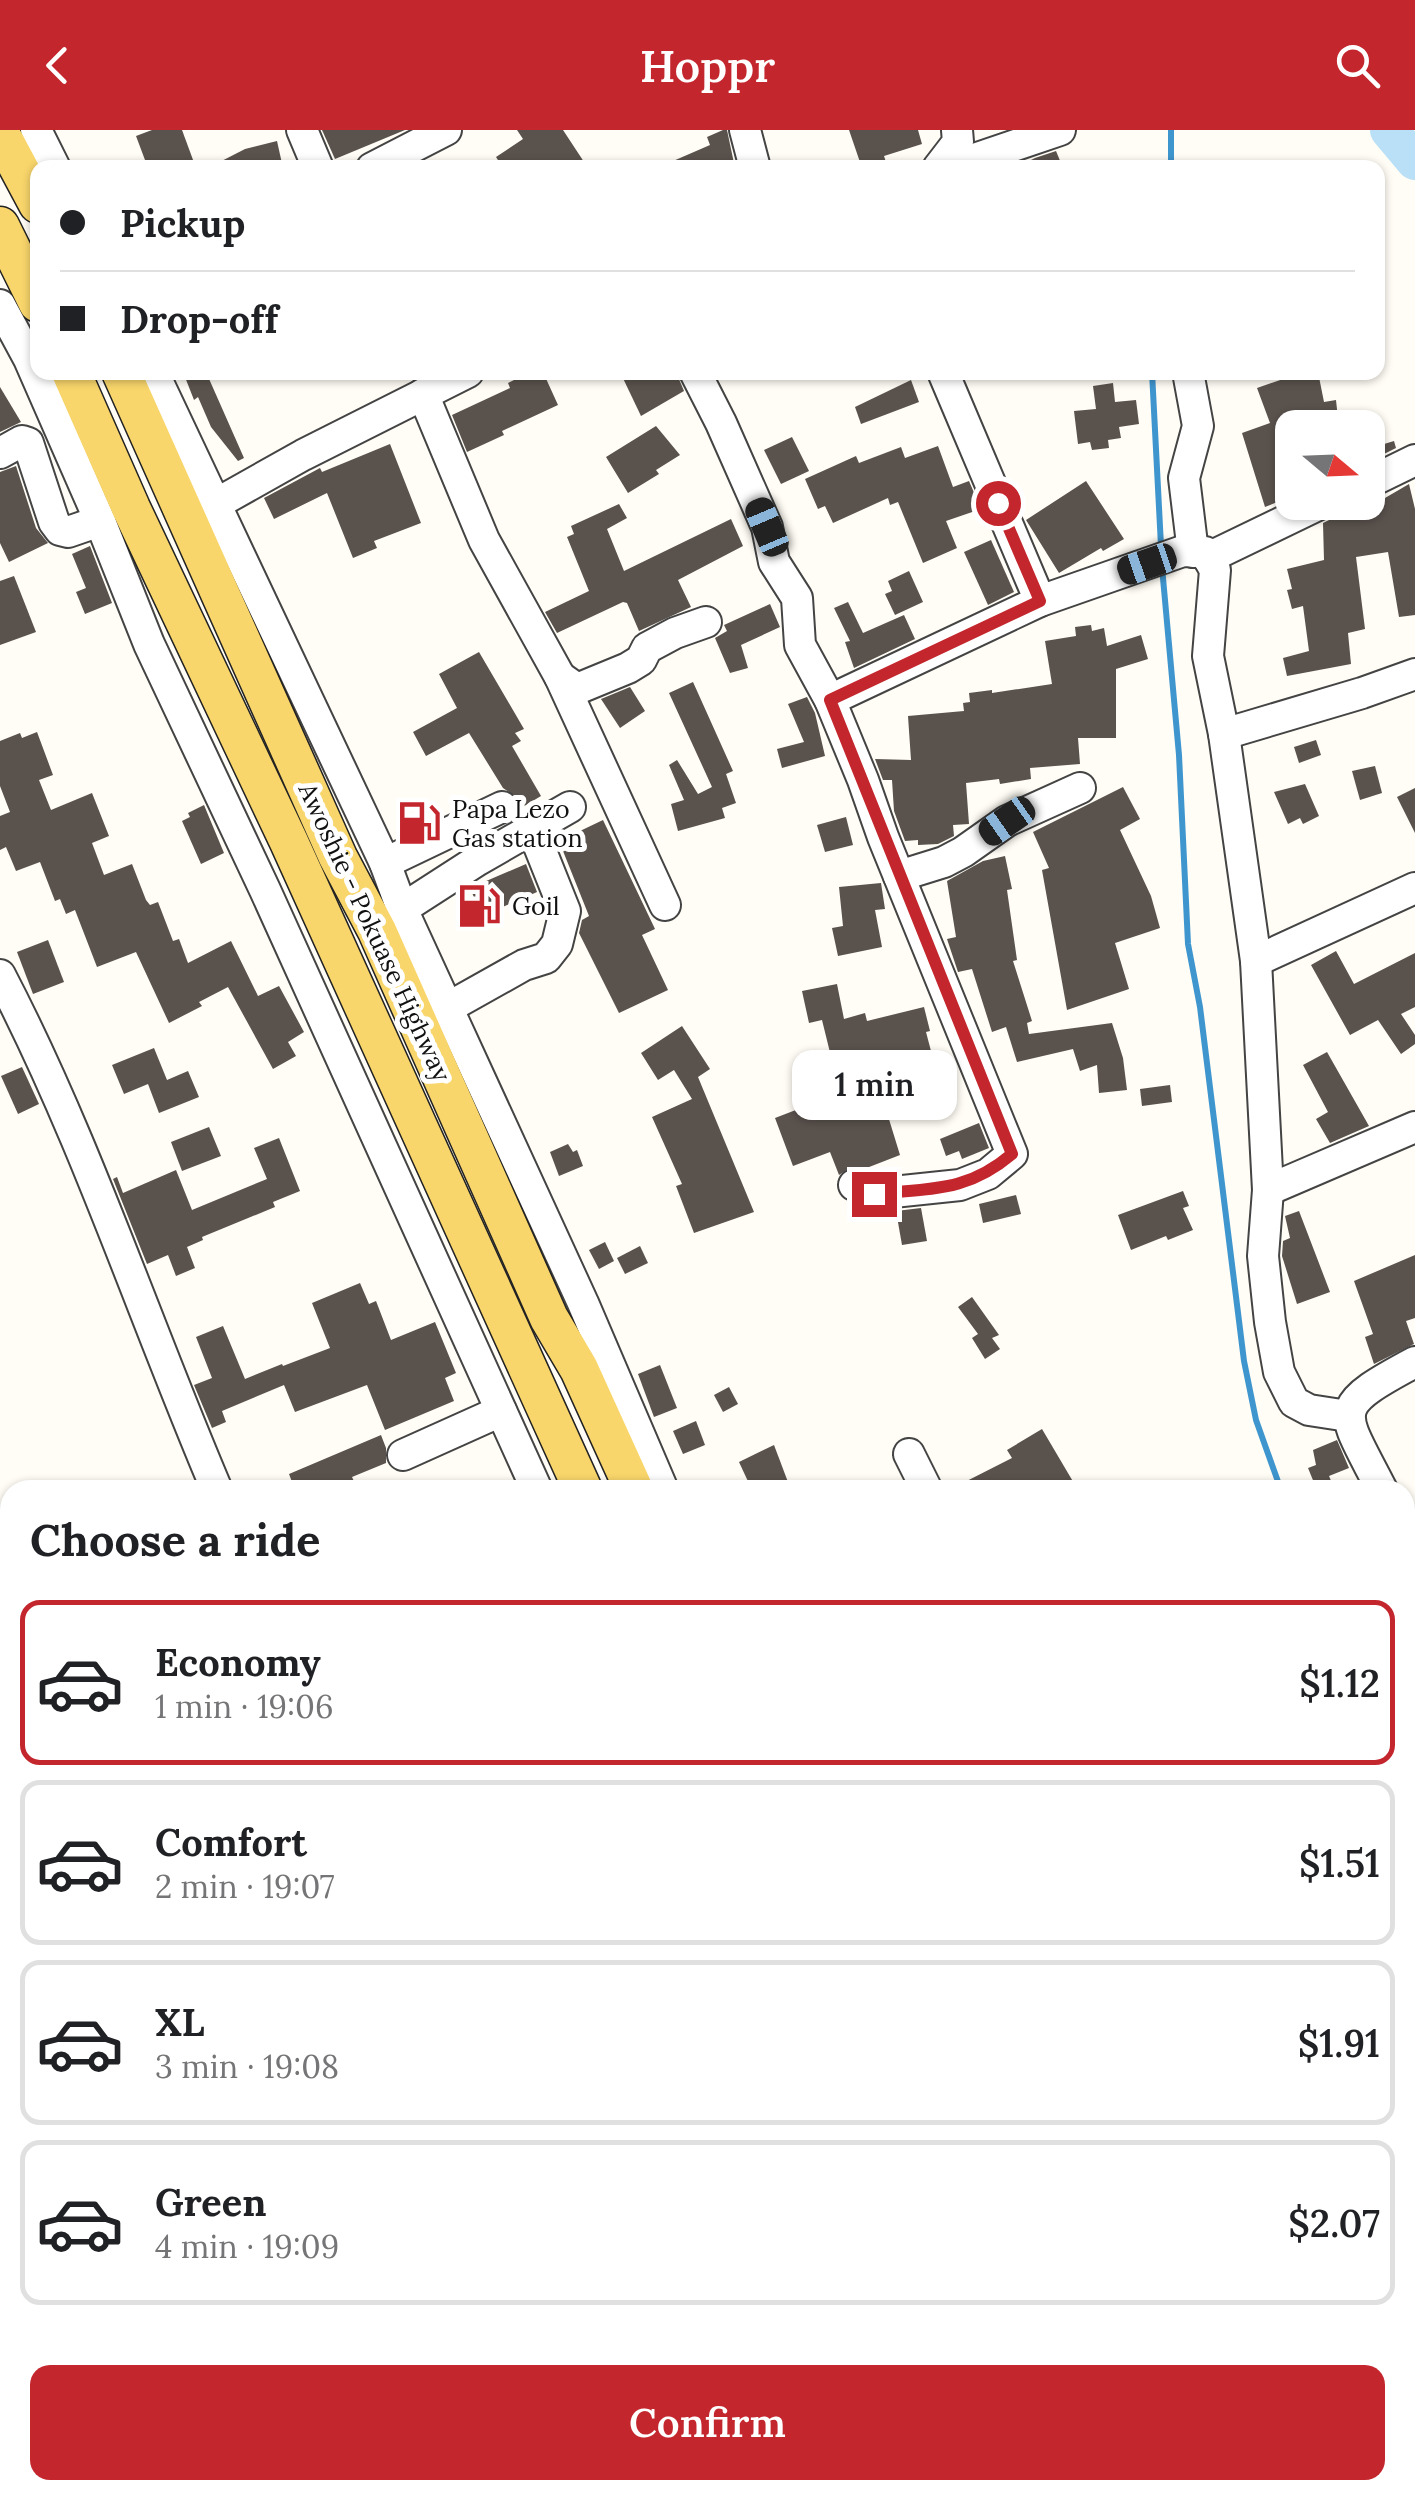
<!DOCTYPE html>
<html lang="en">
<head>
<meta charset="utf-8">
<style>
  :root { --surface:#fff; --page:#f2f2f2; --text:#202124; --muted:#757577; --line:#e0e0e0; --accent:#c4262e }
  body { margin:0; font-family:Lora,serif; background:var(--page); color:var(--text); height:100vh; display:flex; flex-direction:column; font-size:38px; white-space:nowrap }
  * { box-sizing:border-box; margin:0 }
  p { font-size:32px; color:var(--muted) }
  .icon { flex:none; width:55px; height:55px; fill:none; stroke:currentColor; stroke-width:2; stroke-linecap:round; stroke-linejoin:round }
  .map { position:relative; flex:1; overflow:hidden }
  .drawer { position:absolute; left:0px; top:1350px; width:1415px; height:1020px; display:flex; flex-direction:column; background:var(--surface); border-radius:30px 30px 0 0; box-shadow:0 2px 8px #0004 }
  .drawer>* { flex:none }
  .hud { position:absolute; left:30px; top:30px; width:1355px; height:220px; border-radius:20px; box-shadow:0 2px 8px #0004; display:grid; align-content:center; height:220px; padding:0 30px; background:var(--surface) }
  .needle { width:65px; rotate:109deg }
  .fabs { position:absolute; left:1275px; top:280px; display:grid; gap:20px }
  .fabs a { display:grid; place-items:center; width:110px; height:110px; border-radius:20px; background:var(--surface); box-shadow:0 2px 8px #0004; font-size:50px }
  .end { position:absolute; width:45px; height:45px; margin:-22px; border:12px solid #c4262e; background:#fff; box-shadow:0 0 0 5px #fff }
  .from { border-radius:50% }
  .bubble { position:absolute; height:70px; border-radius:20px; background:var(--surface); box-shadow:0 2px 8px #0004; font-size:32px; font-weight:600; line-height:70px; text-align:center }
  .car { position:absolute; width:30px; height:60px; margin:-30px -15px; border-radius:12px; box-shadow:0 0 8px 2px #0007; background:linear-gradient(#222 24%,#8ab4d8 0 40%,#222 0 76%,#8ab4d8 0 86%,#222 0) }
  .hud b { display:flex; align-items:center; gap:35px; height:95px; font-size:38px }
  .hud b+b { border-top:2px solid var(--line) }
  .hud i { width:25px; height:25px; background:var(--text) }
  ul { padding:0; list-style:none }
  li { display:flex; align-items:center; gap:30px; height:165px; margin:0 20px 15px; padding:0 10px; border:5px solid var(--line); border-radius:20px }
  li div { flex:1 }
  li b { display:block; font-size:38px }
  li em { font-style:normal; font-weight:600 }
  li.active { border-color:var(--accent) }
  li>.icon { width:90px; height:90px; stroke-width:1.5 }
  h2 { padding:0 30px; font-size:45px; line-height:120px }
  .cta { display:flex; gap:20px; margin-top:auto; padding:20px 30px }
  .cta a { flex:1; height:115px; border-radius:20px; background:var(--accent); color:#fff; font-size:40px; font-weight:600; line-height:115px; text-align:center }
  header { display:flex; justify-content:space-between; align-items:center; height:130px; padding:0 30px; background:var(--accent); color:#fff; font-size:45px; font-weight:600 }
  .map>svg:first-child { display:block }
</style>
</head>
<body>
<header><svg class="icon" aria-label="back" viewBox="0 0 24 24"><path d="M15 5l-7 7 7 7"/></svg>Hoppr<svg class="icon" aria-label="search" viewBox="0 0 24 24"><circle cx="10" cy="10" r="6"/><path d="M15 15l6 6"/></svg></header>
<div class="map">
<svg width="1415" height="2370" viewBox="0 0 1415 2370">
  <rect width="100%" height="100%" fill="#fffdf5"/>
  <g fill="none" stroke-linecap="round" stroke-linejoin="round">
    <!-- stream -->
    <g stroke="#3f96cf" stroke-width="6">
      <polyline points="1171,38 1171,0"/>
      <polyline points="1152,242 1161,416"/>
      <polyline points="1162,437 1179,625 1188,814 1200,877 1244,1231 1256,1290 1281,1360"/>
    </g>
    <!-- river -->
    <polyline stroke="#b9e0f7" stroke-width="38" points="1389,0 1415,31"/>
  </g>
  <!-- building -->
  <g fill="#5a524d">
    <polygon points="152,0 182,0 196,38 148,38 136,6"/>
    <polygon points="322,0 405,0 335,29"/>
    <polygon points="517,0 563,0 588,38 503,38 496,27 523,9"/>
    <polygon points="723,0 727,0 735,38 657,38 710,15 707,7"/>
    <polygon points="849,0 918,0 922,14 884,26 888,38 862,38"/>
    <polygon points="277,11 283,38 208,38 245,19"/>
    <polygon points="1056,21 1063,38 1015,38 1035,28"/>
    <polygon points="183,242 206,242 244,328 238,331 211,297 198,267 194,270"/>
    <polygon points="530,242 543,242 558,275 502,301 504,305 467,322 452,285 510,258 508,253"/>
    <polygon points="620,242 676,242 684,261 641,286"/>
    <polygon points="1318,242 1324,272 1336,270 1339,298 1292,298 1292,366 1265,377 1242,303 1270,293 1257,258 1292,246"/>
    <polygon points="911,250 919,272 861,294 855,277"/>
    <polygon points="1113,253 1115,272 1136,270 1139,294 1119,297 1121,308 1108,310 1109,318 1092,320 1090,312 1078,314 1074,281 1096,279 1093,256"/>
    <polygon points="0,257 21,292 0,302"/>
    <polygon points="656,296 680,325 656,340 659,344 628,363 606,327"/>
    <polygon points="792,307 809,341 781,354 764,320"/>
    <polygon points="1394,311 1396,318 1374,329 1371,318"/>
    <polygon points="390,314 421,393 374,411 377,418 353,428 327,363 274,389 264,368 320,338 322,342"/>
    <polygon points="938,316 953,357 969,351 981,379 946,391 957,418 923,433 898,372 890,375 888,368 833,393 825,376 818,379 805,349 856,326 859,333 901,317 905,328"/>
    <polygon points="16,336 36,398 48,413 9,432 0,413 0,342"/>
    <polygon points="1086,351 1124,409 1103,421 1101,418 1059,443 1026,390"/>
    <polygon points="1409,354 1415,379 1415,485 1399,487 1388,422 1356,427 1365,499 1348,503 1351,534 1287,546 1283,528 1309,521 1303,476 1292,479 1287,460 1292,459 1287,439 1324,430 1323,393 1333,388 1341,378 1385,368"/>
    <polygon points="619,374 627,388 607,399 624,441 731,389 743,416 678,450 691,477 639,501 627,473 623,472 557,503 545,482 589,461 567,407 574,404 571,396"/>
    <polygon points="991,410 1014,462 988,475 964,422"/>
    <polygon points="90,416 112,473 85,484 76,462 86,458 72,424"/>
    <polygon points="909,441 923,472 895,485 885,464 892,461 888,451"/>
    <polygon points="14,446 36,502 0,515 0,451"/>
    <polygon points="848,472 863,503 904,485 915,509 854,538 845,512 850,511 834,478"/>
    <polygon points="770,474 780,497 741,515 748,538 730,543 715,508 727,501 724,495"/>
    <polygon points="1091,495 1092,501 1104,498 1107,516 1141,505 1148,529 1116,539 1116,608 1078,608 1080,634 1030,638 1031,649 1000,654 999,649 966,653 969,694 953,695 954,706 938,714 918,715 918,710 905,711 894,681 892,650 883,650 875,629 911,630 908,586 964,581 963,573 970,572 969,563 992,560 992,563 1052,554 1045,511 1076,506 1075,497"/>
    <polygon points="479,522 524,599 515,603 521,611 512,616 541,666 521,678 518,668 503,658 469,603 426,626 413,602 457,578 439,544"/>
    <polygon points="693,552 733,641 726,644 736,673 722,678 725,688 678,701 671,674 684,670 669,635 677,630 698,664 712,657 669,563"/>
    <polygon points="630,557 645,581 620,598 601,569"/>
    <polygon points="807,567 815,583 825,626 782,638 777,619 804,612 788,574"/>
    <polygon points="37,602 53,645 39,650 51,680 92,663 109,706 92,713 104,745 132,734 146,770 150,775 158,772 173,811 179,809 188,833 231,811 258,866 279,856 304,902 288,912 296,926 273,939 228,857 199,872 202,876 169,893 136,822 97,837 75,780 66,784 60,769 55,771 40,732 16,741 6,717 0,720 0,686 10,682 0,656 0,611 20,603 22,608"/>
    <polygon points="1316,610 1321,625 1299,633 1294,617"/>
    <polygon points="1375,636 1382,663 1360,670 1352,641"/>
    <polygon points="1305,654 1319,686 1303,694 1300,688 1288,694 1274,662"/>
    <polygon points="1123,657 1140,689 1120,700 1151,766 1160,798 1115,813 1129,859 1067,880 1042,740 1049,738 1033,702"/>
    <polygon points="1415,658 1415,703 1397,667"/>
    <polygon points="204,675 224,723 201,734 182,691 190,687 188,683"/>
    <polygon points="846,687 853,715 825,722 817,695"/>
    <polygon points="603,690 655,799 642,805 668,860 619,883 579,803 582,790 589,786 559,711"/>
    <polygon points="1005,726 1012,759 1007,760 1017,830 1013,831 1032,891 1027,893 1029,904 1112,893 1123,928 1127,960 1099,963 1097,935 1080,941 1073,919 1017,932 1006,897 992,902 972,839 958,842 947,809 956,807 947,751 983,731"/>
    <polygon points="526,734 537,762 482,786 470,758"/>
    <polygon points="881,753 885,779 875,780 882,817 838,826 832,798 843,796 839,757"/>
    <polygon points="48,810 64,852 33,864 17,822"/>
    <polygon points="1336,821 1354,854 1415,823 1415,877 1401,884 1415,905 1415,914 1401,924 1378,890 1350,905 1311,835"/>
    <polygon points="837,854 844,889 865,883 867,891 924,877 930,901 926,902 941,959 884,973 900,1025 864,1039 851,1037 839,1045 830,1022 793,1036 775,988 840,963 822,890 809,893 802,861"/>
    <polygon points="682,896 710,939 698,947 754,1082 694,1103 676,1056 682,1054 652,987 692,969 674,940 658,950 641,923"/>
    <polygon points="154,918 167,950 188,941 199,967 159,983 148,954 124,964 112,935"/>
    <polygon points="1327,922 1369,996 1330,1013 1316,989 1328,982 1303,935"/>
    <polygon points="22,937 39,974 18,984 1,946"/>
    <polygon points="1170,955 1172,972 1142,976 1140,959"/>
    <polygon points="979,993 989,1018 962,1029 959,1021 946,1026 940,1009"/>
    <polygon points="209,997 221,1026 182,1041 171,1012"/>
    <polygon points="279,1008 300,1061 273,1072 275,1077 202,1107 203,1110 187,1117 195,1138 176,1146 168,1125 147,1134 113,1049 117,1047 123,1063 176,1040 192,1080 267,1049 254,1018"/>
    <polygon points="568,1014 573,1022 577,1020 583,1036 559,1046 550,1022"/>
    <polygon points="1183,1061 1189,1076 1183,1078 1193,1100 1168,1110 1166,1106 1131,1120 1118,1085"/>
    <polygon points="1016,1065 1021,1084 983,1093 979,1074"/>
    <polygon points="921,1078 927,1111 902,1115 896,1081"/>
    <polygon points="1299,1081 1330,1162 1297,1174 1282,1126 1283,1111 1290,1108 1285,1086"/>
    <polygon points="605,1112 614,1131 599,1139 589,1120"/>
    <polygon points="640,1116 648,1133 625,1144 617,1128"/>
    <polygon points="1415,1125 1415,1188 1406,1191 1414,1214 1374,1234 1365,1207 1373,1204 1354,1151"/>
    <polygon points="360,1153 369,1174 376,1171 391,1210 435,1192 456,1243 445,1248 454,1271 385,1300 367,1255 295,1282 284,1255 222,1281 226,1292 212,1298 194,1255 212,1248 196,1207 223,1196 245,1249 282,1234 283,1236 330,1218 312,1173"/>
    <polygon points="972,1167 999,1205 992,1208 1000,1219 985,1229 972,1208 978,1204 958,1177"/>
    <polygon points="660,1235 677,1278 654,1287 638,1244"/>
    <polygon points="729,1257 738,1274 723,1282 714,1265"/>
    <polygon points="696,1291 705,1315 683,1324 673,1301"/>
    <polygon points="1042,1299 1078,1360 949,1360 1012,1328 1007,1320"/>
    <polygon points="381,1305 386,1318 386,1333 352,1347 358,1360 295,1360 289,1344"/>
    <polygon points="1337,1310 1349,1338 1329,1346 1335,1360 1317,1360 1308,1338 1316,1335 1313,1320"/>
    <polygon points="774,1315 791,1360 752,1360 739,1332"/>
  </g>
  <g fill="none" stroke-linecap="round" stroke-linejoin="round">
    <!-- minor casing -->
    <g stroke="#444" stroke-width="34">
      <g id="minor">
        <polyline points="36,0 55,38"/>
        <polyline points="302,0 318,38"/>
        <polyline points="745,0 755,38"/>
        <polyline points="372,38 446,0"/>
        <polyline points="938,38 958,12 957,0"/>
        <polyline points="948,38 1060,0"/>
        <polyline points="0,175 29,229 100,391 149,514 265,760 537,1360"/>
        <polyline points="153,242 385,733 402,779 583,1173 663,1360"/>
        <polyline points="695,242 721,293 767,397 774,432 797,468 800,515 830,570 863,650 883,707 1012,1024 988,1044 960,1055 874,1064 854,1055"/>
        <polyline points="943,242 1040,471"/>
        <polyline points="1188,242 1198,296 1184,348 1193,422"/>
        <polyline points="423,264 484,410 560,547 665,775"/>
        <polyline points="0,323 22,311 28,313 54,392 60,400 68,402 100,391"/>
        <polyline points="1368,353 1415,330"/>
        <polyline points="214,375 303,325 468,242"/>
        <polyline points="1208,428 1324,372"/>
        <polyline points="560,547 577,559 628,538 641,530 647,518 675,503 706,492"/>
        <polyline points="830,570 1040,471 1183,421 1205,422 1215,440 1208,526 1224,604 1256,831 1268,1060 1263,1126 1270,1192 1279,1242 1294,1272 1309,1280 1348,1286"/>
        <polyline points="1224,604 1362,563 1415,544"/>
        <polyline points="385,733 502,677"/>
        <polyline points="899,746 944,732 963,722 1007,691 1080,658"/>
        <polyline points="402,779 478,730 570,677"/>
        <polyline points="1256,831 1415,758"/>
        <path d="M0,845C86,1010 144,1189 217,1360"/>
        <polyline points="449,877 524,835 546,828 557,814 565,781 533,701"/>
        <polyline points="1268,1060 1415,997"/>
        <polyline points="909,1324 927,1360"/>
        <polyline points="403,1325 501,1281"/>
        <path d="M1382,1360C1341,1279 1327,1279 1415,1232"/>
        <polyline points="1405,1407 1415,1427"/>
        <polyline points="0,1497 10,1519"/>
        <polyline points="0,1552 10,1547"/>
        <polyline points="0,1833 10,1829"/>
        <polyline points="1405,1835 1408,1834"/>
        <polyline points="1405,1867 1415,1864"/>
        <polyline points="0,2021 10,2016"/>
        <polyline points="1415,2145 1415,2153"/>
        <polyline points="0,2303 10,2316"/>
        <polyline points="0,2343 10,2337"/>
        <polyline points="51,2360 61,2370"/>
        <polyline points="1033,2360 1039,2370"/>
        <polyline points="1164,2360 1170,2370"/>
        <polyline points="1208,2360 1214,2370"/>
      </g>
    </g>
    <!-- major casing -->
    <g stroke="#222" stroke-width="41">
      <g id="major">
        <polyline points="0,3 38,74"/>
        <polyline points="0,96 38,173"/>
        <polyline points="71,242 131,378 289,712 583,1360"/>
        <polyline points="121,242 338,727 377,801 549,1188 579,1239 634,1360"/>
        <polyline points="1067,2360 1073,2370"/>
        <polyline points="1123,2360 1128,2370"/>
      </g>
    </g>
    <!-- minor -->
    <use href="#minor" stroke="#fff" stroke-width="30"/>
    <!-- major -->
    <use href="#major" stroke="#f9d66b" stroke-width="38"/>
  </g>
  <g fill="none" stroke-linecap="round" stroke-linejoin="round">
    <!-- route -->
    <path stroke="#c4262e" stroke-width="12" d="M874,1064C930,1058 966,1063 1012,1024L830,570L1040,471L998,373"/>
  </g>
  <!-- icons -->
  <defs>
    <g id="fuel-bare" transform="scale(3.45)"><path d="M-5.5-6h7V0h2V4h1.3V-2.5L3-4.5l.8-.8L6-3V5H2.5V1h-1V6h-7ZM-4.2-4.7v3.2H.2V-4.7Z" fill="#c4262e" stroke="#fff" stroke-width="2.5" paint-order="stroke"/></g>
  </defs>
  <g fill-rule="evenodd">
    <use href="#fuel-bare" x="419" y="693"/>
    <use href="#fuel-bare" x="479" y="776"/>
  </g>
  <g text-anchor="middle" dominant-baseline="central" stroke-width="10" stroke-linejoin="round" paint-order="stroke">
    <!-- poi labels -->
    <g font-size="25" fill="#111" stroke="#fff" text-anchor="start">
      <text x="452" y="679">Papa Lezo<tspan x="452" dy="29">Gas station</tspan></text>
      <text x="512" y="776">Goil</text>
    </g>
    <!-- street labels -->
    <g font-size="25" fill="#111" stroke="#fff">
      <text transform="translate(375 802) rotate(65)">Awoshie - Pokuase Highway</text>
    </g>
  </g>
</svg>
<div class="fabs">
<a><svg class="needle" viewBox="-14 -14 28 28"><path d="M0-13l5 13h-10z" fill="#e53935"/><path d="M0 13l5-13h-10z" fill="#757577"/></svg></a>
</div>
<i class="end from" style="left:998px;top:373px"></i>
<i class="end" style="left:874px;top:1064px"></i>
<div class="bubble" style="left:792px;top:920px;width:165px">1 min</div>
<i class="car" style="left:767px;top:397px;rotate:337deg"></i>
<i class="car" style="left:1147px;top:434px;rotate:251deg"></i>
<i class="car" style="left:1007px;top:691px;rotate:235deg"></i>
<div class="hud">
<b><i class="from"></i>Pickup</b>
<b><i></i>Drop-off</b>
</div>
<section class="drawer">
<h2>Choose a ride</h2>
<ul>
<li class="active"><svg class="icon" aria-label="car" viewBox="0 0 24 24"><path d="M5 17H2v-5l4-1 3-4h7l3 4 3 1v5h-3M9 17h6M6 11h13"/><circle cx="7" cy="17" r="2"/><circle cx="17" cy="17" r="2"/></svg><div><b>Economy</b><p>1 min · 19:06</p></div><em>$1.12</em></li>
<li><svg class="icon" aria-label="car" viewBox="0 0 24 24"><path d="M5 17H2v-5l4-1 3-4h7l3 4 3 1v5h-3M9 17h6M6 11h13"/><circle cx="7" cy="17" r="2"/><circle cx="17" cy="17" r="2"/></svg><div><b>Comfort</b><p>2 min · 19:07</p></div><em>$1.51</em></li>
<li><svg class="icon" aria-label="car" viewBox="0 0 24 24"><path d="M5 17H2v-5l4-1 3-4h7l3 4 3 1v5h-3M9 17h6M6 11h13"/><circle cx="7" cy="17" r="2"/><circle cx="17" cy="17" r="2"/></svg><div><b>XL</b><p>3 min · 19:08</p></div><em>$1.91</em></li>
<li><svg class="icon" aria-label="car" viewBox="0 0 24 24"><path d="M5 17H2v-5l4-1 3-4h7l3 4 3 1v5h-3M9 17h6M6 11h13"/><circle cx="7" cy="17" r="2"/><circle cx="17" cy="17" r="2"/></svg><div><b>Green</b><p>4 min · 19:09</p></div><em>$2.07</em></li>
</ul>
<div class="cta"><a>Confirm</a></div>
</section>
</div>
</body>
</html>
